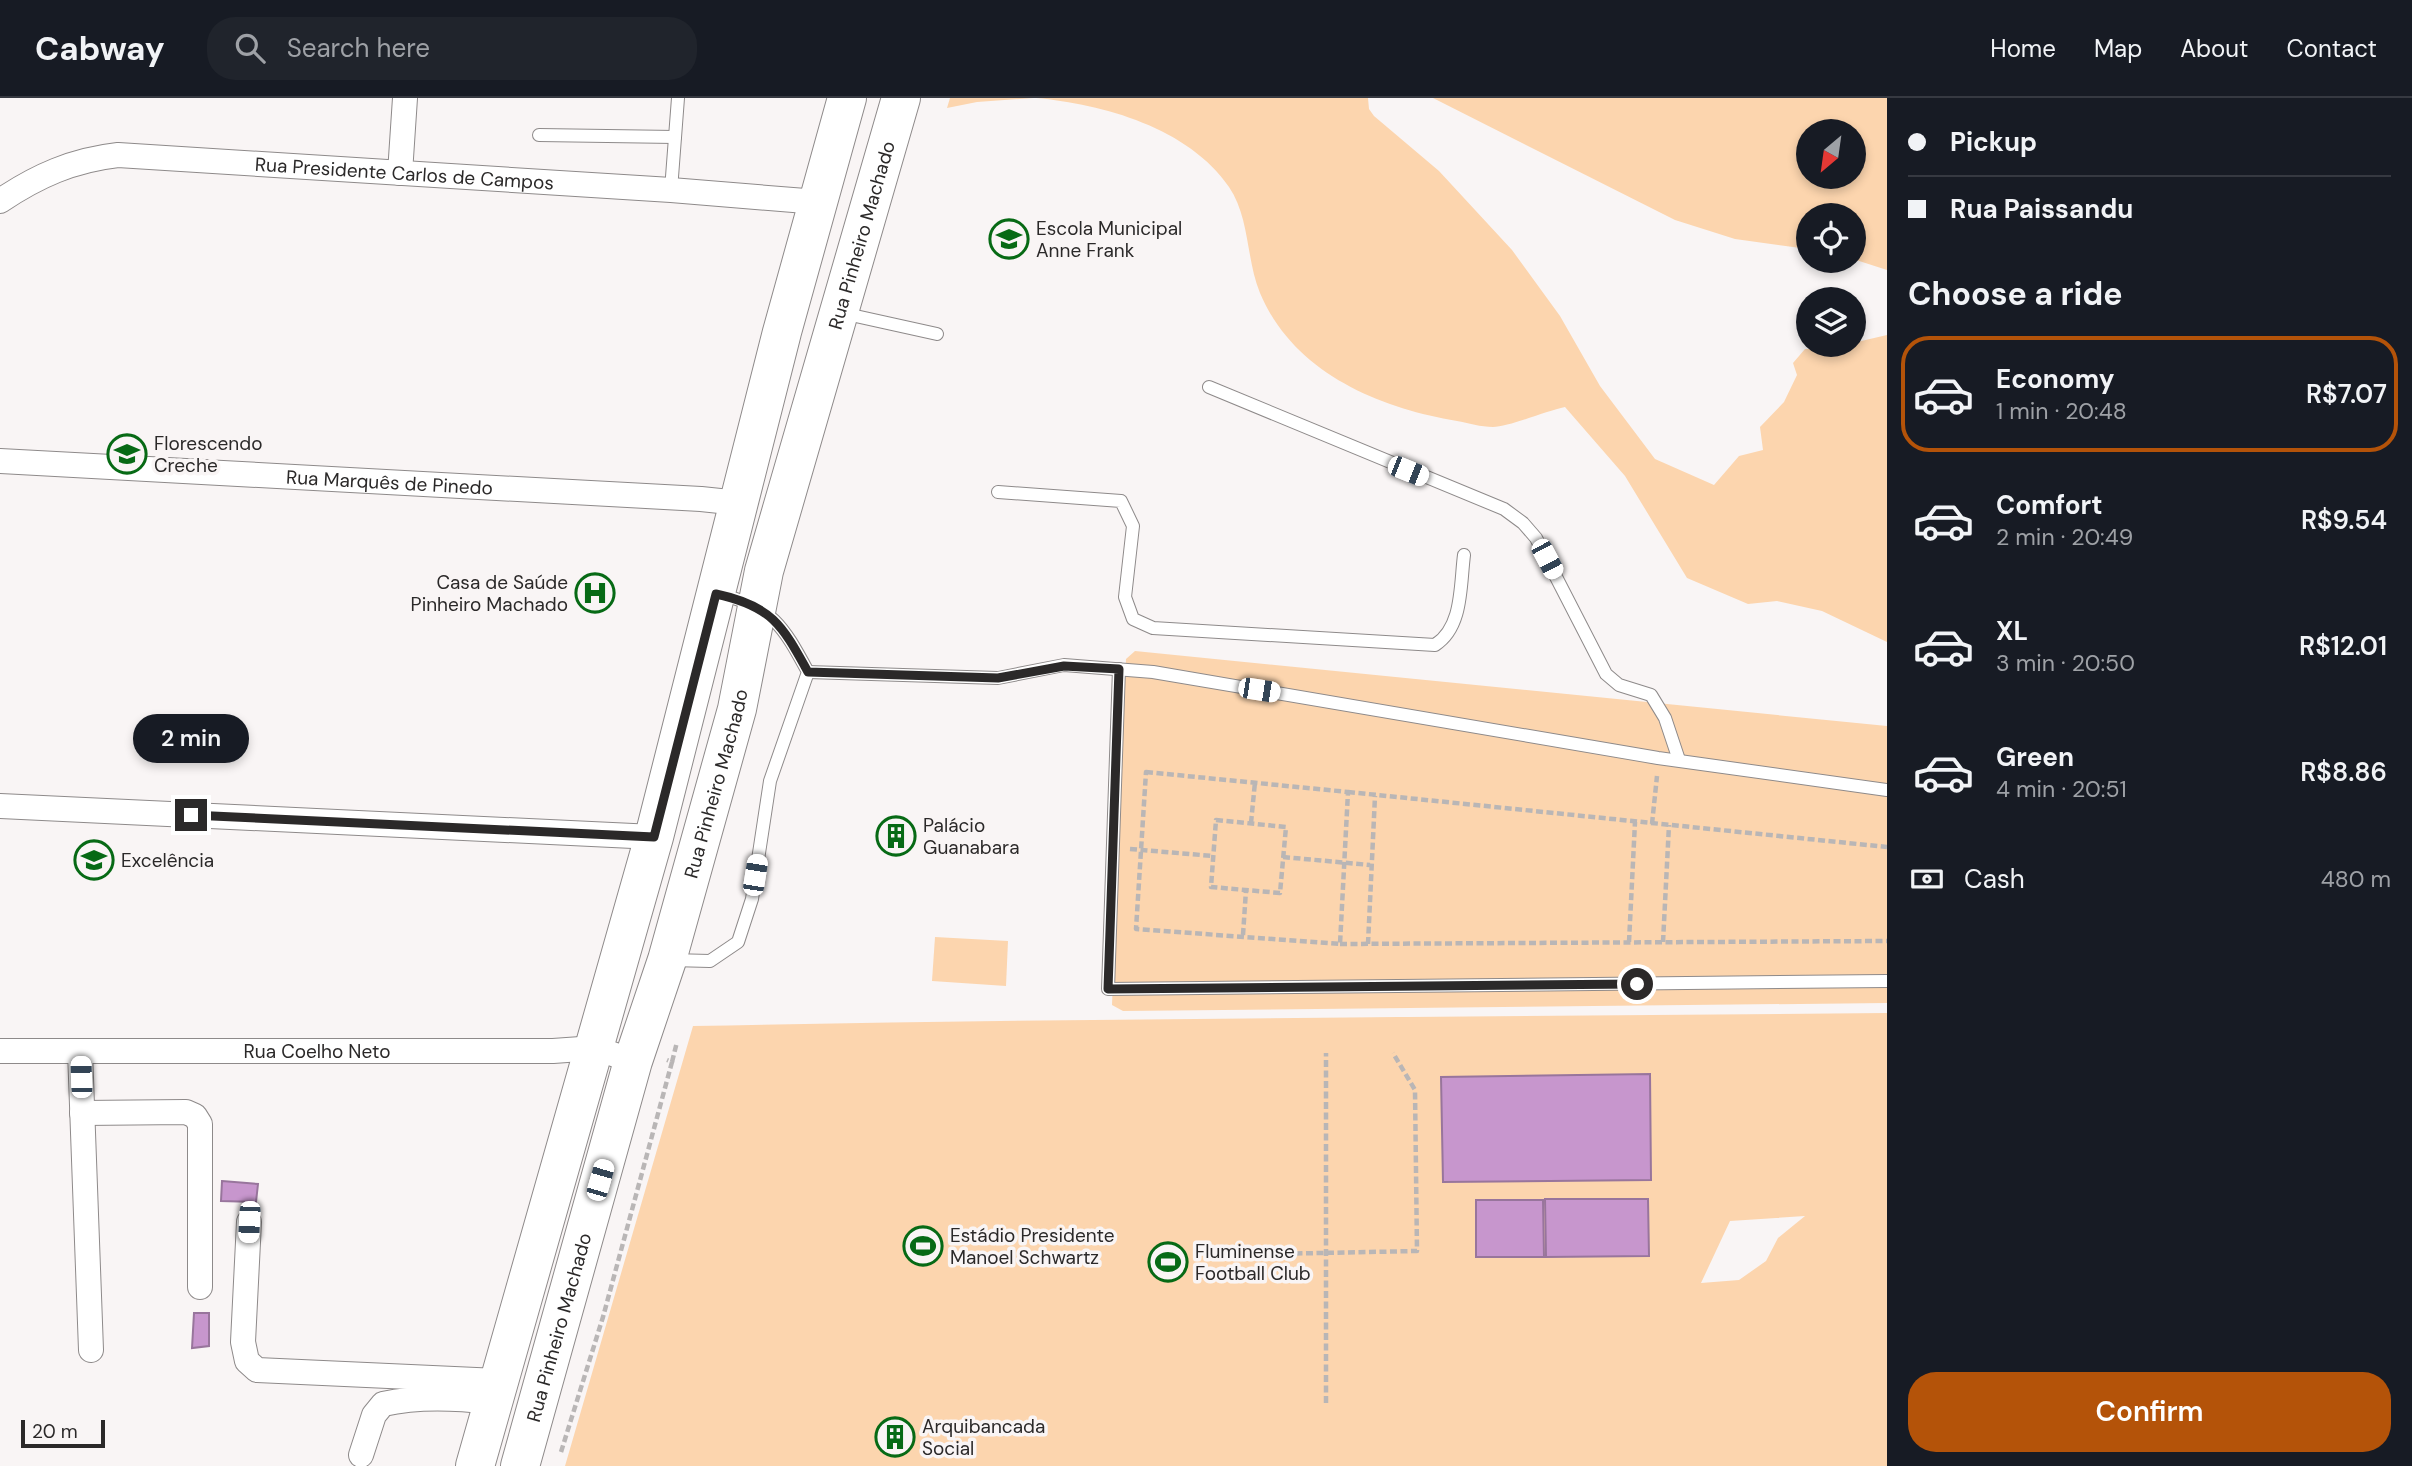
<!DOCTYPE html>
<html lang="en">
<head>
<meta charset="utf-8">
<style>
  :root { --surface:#171b24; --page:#20242c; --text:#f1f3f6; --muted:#9ea1a6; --line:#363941; --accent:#b45309 }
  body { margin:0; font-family:"DM Sans",sans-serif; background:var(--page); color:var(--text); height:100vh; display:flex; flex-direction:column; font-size:26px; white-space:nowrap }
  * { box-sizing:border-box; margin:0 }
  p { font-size:23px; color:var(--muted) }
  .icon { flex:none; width:38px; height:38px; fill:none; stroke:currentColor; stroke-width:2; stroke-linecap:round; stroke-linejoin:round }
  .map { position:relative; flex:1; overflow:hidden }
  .drawer { display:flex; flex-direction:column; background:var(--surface); width:525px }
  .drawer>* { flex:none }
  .guide { display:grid; align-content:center; height:154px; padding:0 21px; background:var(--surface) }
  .needle { width:46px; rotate:209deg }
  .fabs { position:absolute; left:1796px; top:21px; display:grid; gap:14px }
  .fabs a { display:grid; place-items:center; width:70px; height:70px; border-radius:50%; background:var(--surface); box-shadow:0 4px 10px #0003; font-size:35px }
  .scale { position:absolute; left:21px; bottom:18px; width:84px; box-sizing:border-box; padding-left:7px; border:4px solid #2b2929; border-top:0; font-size:19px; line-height:24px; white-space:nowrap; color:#2b2929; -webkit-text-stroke:5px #f9f5f5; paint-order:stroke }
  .end { position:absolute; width:32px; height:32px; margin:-16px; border:9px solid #2b2929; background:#fff; box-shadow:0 0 0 4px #fff }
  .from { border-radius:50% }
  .bubble { position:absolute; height:49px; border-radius:24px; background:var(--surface); box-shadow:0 4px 10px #0003; font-size:23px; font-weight:600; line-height:49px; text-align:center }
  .car { position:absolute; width:21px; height:42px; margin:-21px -10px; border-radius:9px; box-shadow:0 0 5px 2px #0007; background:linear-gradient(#fff 24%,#345 0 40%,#fff 0 76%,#345 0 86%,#fff 0) }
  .guide b { display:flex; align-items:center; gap:24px; height:66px; font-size:26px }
  .guide b+b { border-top:2px solid var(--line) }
  .guide i { width:18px; height:18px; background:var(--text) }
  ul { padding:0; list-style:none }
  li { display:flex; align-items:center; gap:21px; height:116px; margin:0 14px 10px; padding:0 7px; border:4px solid transparent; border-radius:28px }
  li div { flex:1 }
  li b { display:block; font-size:26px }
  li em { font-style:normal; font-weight:600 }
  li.selected { border-color:var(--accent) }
  li>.icon { width:63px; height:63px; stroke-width:1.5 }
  h2 { padding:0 21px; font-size:32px; line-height:84px }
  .pay { display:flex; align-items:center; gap:18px; height:77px; padding:0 21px; font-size:26px }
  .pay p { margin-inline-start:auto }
  .primary-button { display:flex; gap:14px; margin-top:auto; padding:14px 21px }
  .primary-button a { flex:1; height:80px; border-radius:28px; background:var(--accent); color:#fff; font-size:28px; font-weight:600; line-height:80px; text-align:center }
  header { display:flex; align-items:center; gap:42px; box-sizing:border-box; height:98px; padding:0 35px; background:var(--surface); border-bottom:2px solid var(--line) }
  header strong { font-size:33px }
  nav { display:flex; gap:38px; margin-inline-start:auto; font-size:24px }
  .search { width:490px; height:63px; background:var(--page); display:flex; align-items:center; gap:18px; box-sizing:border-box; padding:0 24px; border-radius:28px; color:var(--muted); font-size:26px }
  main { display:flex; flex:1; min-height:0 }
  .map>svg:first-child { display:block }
</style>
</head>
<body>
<header>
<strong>Cabway</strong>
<div class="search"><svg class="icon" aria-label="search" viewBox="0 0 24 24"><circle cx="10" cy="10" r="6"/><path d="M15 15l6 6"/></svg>Search here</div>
<nav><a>Home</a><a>Map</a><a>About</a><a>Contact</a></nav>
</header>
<main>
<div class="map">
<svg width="1887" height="1368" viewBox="0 0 1887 1368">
  <rect width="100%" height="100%" fill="#f9f5f5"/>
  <!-- green -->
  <g fill="#fcd5ae" fill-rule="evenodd">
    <polygon points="950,0 1034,0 977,4 947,10"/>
    <path d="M1036,0H1368L1369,11L1374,18L1439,73L1512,152L1560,218L1600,288L1655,361L1714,387L1739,358L1763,352L1760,329L1784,304L1797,277L1793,265L1805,251H1827L1887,237V544L1822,513L1777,503L1748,506L1687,480L1625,378L1565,309C1546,313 1508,329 1493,329C1481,329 1468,325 1457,323C1378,310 1293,274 1260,195C1246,161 1250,120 1229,89C1189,30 1103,6 1036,0Z"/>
    <path d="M1433,0H1887V172L1853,161V117H1808V151L1735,141L1675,122ZM1808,33H1853V79H1808Z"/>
    <polygon points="1135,553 1887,628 1887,905 1123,913 1112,907 1126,561"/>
    <polygon points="935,839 1008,843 1006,888 932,883"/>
    <path d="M1887,915V1368H565L693,928C1091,920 1489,919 1887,915ZM1805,1118L1778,1140L1766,1163L1739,1182L1701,1185L1730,1123Z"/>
  </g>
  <!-- water -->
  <g fill="#c796cd" stroke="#98759c" stroke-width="2">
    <polygon points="1650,976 1651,1082 1443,1084 1441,979"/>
    <polygon points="222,1083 258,1086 256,1104 221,1103"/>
    <polygon points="1545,1101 1648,1101 1649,1158 1546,1159"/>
    <polygon points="1476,1102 1543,1102 1544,1159 1476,1159"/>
    <polygon points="194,1215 209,1215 209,1248 192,1250"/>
  </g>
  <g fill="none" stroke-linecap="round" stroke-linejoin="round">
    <!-- lane casing -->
    <g stroke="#8e8a8a" stroke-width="14">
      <g id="lane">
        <polyline points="539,37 675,39"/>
        <polyline points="671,92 678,0"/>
        <polyline points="842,215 937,236"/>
        <polyline points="1209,289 1504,411 1523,425 1536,440 1606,576 1619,587 1651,597 1665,620 1679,662"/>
        <path d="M998,394L1121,403L1133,428L1125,499L1133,521L1153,530L1435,547C1463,529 1460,488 1464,457"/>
        <polyline points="1119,571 1108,891 1887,883"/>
        <polyline points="808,574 998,580 1064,567 1153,574 1658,660 1887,692"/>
        <path d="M671,862L710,863L738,844L752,801L770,683L808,574C783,528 772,508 718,496"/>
      </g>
    </g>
    <!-- street casing -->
    <g stroke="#8e8a8a" stroke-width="26">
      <g id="street">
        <polyline points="400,75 405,0"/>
        <path id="s1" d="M0,103C37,78 73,62 118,57L671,92L818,104"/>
        <path id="s2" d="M0,363L701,401L739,405"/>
        <polyline points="0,708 654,739"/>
        <path id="s3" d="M0,953H553L595,950L633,963"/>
        <polyline points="80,953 91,1252"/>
        <polyline points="82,1015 186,1014 195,1018 200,1026 200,1189"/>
        <polyline points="249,1124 243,1244 247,1263 257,1272 498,1283"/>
        <path d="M361,1357L374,1317L383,1306C419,1298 456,1300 492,1304"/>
      </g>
    </g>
    <!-- primary casing -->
    <g stroke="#8e8a8a" stroke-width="40">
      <g id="primary">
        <polyline points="475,1368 654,739 782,234 847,0"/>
        <path id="s4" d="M520,1368L633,963L667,862L737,611L764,473L901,0"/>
      </g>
    </g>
    <!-- path -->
    <g stroke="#b9b6b6" stroke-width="4.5" stroke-dasharray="7 3.5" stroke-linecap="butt">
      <polygon points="1146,674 1348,694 1340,846 1136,831"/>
      <polyline points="1348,694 1887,749"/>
      <polygon points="1216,722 1286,729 1280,795 1211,789"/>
      <polyline points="1251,725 1255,684"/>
      <polyline points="1652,726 1657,678"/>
      <polyline points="1130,751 1213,758"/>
      <polyline points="1283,759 1370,767"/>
      <polyline points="1243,837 1246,792"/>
      <polyline points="1629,844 1635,724"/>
      <polyline points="1663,844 1669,727"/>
      <polyline points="1340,846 1887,843"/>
      <polyline points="1368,846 1375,698"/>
      <polyline points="672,964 677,944"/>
      <polyline points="1222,1157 1417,1153 1415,992 1393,955"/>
      <polyline points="1326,1305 1326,955"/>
      <polyline points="561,1354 603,1219 672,964 667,962"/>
    </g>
    <!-- lane -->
    <use href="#lane" stroke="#fff" stroke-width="12"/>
    <!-- street -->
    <use href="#street" stroke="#fff" stroke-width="24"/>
    <!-- primary -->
    <use href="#primary" stroke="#fff" stroke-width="38"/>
  </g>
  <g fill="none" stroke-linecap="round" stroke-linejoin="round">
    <!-- route -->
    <path stroke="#2b2929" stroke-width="9" d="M191,717L654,739L716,496C772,508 782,527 808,574L998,580L1064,568L1119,571L1108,891L1637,886"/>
  </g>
  <!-- icons -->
  <defs>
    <g id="school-ring" transform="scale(2.0125)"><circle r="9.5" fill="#f9f5f5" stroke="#076a15" stroke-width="1.5"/><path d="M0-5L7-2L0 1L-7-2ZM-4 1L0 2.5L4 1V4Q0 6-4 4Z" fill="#076a15"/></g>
    <g id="hospital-ring" transform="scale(2.0125)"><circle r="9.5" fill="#f9f5f5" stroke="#076a15" stroke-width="1.5"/><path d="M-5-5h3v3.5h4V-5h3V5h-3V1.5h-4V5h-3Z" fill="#076a15"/></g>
    <g id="building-ring" transform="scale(2.0125)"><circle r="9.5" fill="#f9f5f5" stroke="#076a15" stroke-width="1.5"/><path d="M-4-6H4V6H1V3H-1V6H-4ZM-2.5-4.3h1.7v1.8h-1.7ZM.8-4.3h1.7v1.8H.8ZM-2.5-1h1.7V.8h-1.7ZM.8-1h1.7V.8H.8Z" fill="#076a15"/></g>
    <g id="stadium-ring" transform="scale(2.0125)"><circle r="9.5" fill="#f9f5f5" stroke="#076a15" stroke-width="1.5"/><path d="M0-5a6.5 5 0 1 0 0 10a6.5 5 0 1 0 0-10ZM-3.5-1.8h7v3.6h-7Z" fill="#076a15"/></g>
  </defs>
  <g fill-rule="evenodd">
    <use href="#school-ring" x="1009" y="141"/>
    <use href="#school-ring" x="127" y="356"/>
    <use href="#hospital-ring" x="595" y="495"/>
    <use href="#building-ring" x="896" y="738"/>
    <use href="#school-ring" x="94" y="762"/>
    <use href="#stadium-ring" x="923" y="1148"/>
    <use href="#stadium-ring" x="1168" y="1164"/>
    <use href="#building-ring" x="895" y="1339"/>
  </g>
  <g text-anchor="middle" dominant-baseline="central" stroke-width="7" stroke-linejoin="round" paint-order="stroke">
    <!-- street labels -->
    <g font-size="19" fill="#2b2929" stroke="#f9f5f5">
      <text stroke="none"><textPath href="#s1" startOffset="415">Rua Presidente Carlos de Campos</textPath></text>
      <text stroke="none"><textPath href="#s4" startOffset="1278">Rua Pinheiro Machado</textPath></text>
      <text stroke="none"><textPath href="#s2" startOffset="390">Rua Marquês de Pinedo</textPath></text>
      <text stroke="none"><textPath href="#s4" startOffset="710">Rua Pinheiro Machado</textPath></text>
      <text stroke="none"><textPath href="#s3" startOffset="317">Rua Coelho Neto</textPath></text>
      <text stroke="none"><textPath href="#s4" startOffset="144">Rua Pinheiro Machado</textPath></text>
    </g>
    <!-- poi labels -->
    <g font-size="19" fill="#2b2929" stroke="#f9f5f5" text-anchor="start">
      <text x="1036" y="130">Escola Municipal<tspan x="1036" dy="22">Anne Frank</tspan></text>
      <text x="154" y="345">Florescendo<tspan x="154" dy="22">Creche</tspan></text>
      <text x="568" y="484" text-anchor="end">Casa de Saúde<tspan x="568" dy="22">Pinheiro Machado</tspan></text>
      <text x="923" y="727">Palácio<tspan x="923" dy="22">Guanabara</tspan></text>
      <text x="121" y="762">Excelência</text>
      <text x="950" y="1137">Estádio Presidente<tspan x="950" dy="22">Manoel Schwartz</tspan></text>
      <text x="1195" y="1153">Fluminense<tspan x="1195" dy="22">Football Club</tspan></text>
      <text x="922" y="1328">Arquibancada<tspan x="922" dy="22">Social</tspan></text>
    </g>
  </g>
</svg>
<div class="fabs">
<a><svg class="needle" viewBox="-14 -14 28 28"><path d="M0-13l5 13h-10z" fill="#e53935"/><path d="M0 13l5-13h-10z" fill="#9ea1a6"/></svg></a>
<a><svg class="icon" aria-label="locate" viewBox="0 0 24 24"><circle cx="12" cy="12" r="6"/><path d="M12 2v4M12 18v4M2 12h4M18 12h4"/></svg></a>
<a><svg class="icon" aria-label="layers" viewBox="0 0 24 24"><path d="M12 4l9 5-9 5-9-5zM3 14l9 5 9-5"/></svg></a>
</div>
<div class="scale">20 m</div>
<i class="end from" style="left:1637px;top:886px"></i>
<i class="end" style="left:191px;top:717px"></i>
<div class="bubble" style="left:133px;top:616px;width:116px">2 min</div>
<i class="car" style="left:1408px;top:373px;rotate:112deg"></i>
<i class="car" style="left:1547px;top:461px;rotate:152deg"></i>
<i class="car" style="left:1259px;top:592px;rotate:99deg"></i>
<i class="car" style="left:755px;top:777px;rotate:9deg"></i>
<i class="car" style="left:81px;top:979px;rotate:358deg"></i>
<i class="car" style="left:600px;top:1082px;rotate:16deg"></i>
<i class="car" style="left:249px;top:1124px;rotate:183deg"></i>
</div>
<section class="drawer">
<div class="guide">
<b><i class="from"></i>Pickup</b>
<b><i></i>Rua Paissandu</b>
</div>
<h2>Choose a ride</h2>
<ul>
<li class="selected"><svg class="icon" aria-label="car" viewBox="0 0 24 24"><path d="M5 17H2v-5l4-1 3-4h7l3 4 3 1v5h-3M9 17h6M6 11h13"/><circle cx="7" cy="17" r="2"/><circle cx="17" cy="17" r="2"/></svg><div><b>Economy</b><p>1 min · 20:48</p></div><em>R$7.07</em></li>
<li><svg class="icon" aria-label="car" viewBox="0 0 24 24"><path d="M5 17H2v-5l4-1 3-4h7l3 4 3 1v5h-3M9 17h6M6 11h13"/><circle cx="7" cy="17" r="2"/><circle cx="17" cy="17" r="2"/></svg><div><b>Comfort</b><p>2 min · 20:49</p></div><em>R$9.54</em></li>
<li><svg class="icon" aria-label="car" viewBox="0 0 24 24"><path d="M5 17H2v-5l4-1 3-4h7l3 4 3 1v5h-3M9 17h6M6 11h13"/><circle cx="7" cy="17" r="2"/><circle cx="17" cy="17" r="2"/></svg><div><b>XL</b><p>3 min · 20:50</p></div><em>R$12.01</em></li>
<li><svg class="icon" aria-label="car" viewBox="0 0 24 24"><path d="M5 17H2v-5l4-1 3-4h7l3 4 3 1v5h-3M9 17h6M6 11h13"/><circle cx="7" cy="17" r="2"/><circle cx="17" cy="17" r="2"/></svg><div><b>Green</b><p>4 min · 20:51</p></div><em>R$8.86</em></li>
</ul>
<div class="pay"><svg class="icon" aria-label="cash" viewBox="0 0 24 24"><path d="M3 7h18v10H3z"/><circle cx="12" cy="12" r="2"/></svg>Cash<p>480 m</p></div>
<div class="primary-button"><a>Confirm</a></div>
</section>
</main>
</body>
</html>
